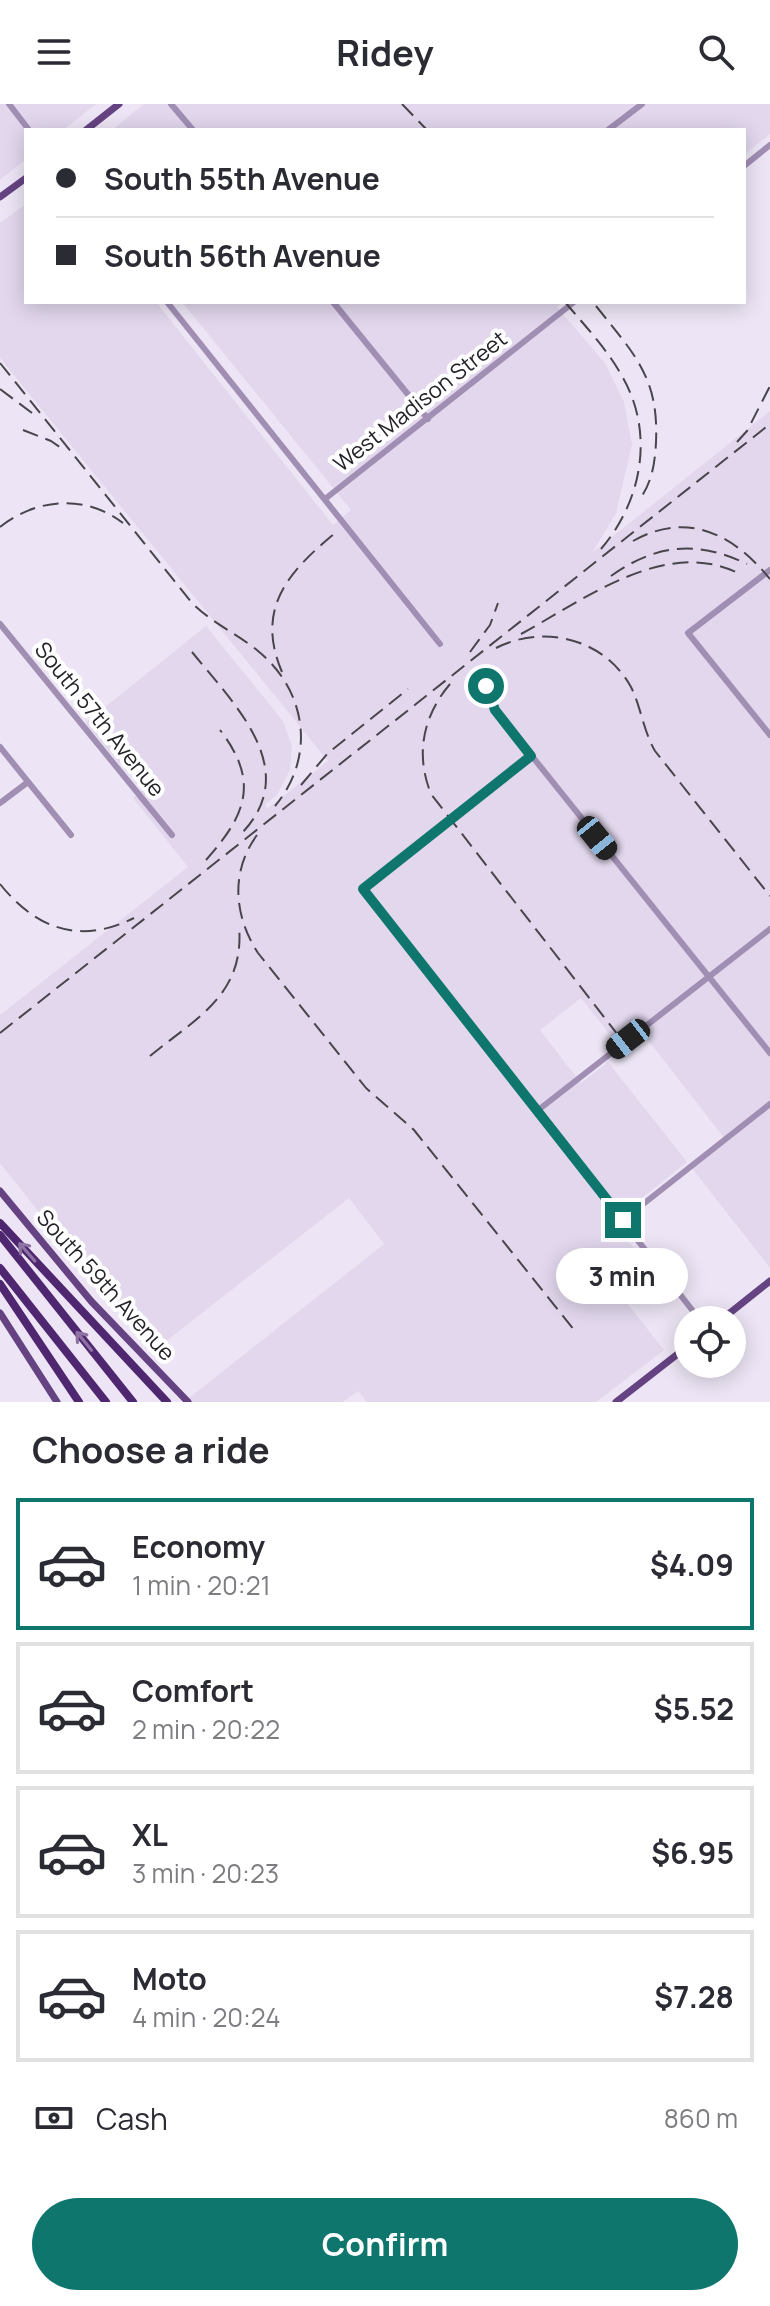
<!DOCTYPE html>
<html lang="en">
<head>
<meta charset="utf-8">
<style>
  :root { --surface:#fff; --page:#f7f7f7; --text:#2b2b33; --muted:#7c7c81; --line:#e1e1e2; --accent:#0f766e }
  body { margin:0; font-family:Manrope,sans-serif; background:var(--page); color:var(--text); height:100vh; display:flex; flex-direction:column; font-size:30px; white-space:nowrap }
  * { box-sizing:border-box; margin:0 }
  p { font-size:26px; color:var(--muted) }
  .icon { flex:none; width:44px; height:44px; fill:none; stroke:currentColor; stroke-width:2; stroke-linecap:round; stroke-linejoin:round }
  .map { position:relative; height:1298px; overflow:hidden }
  .panel { display:flex; flex-direction:column; background:var(--surface); flex:1 }
  .panel>* { flex:none }
  .guide { position:absolute; left:24px; top:24px; width:722px; height:176px; border-radius:0px; box-shadow:0 4px 20px #0003; display:grid; align-content:center; height:176px; padding:0 32px; background:var(--surface) }
  .controls { position:absolute; left:674px; top:1202px; display:grid; gap:16px }
  .controls a { display:grid; place-items:center; width:72px; height:72px; border-radius:50%; background:var(--surface); box-shadow:0 4px 20px #0003; font-size:40px }
  .end { position:absolute; width:36px; height:36px; margin:-18px; border:10px solid #0f766e; background:#fff; box-shadow:0 0 0 4px #fff }
  .from { border-radius:50% }
  .bubble { position:absolute; height:56px; border-radius:28px; background:var(--surface); box-shadow:0 4px 20px #0003; font-size:26px; font-weight:700; line-height:56px; text-align:center }
  .car { position:absolute; width:24px; height:48px; margin:-24px -12px; border-radius:10px; box-shadow:0 0 6px 2px #0007; background:linear-gradient(#222 24%,#8ab4d8 0 40%,#222 0 76%,#8ab4d8 0 86%,#222 0) }
  .guide b { display:flex; align-items:center; gap:28px; height:76px; font-size:30px }
  .guide b+b { border-top:2px solid var(--line) }
  .guide i { width:20px; height:20px; background:var(--text) }
  ul { padding:0; list-style:none }
  li { display:flex; align-items:center; gap:24px; height:132px; margin:0 16px 12px; padding:0 16px; border:4px solid var(--line); border-radius:0px }
  li div { flex:1 }
  li b { display:block; font-size:30px }
  li em { font-style:normal; font-weight:700 }
  li.current { border-color:var(--accent) }
  li>.icon { width:72px; height:72px; stroke-width:1.5 }
  h2 { padding:0 32px; font-size:36px; line-height:96px }
  .pay { display:flex; align-items:center; gap:20px; height:88px; padding:0 32px; font-size:30px }
  .pay p { margin-inline-start:auto }
  .primary-button { display:flex; gap:16px; margin-top:auto; padding:16px 32px }
  .primary-button a { flex:1; height:92px; border-radius:48px; background:var(--accent); color:#fff; font-size:32px; font-weight:700; line-height:92px; text-align:center }
  header { display:flex; justify-content:space-between; align-items:center; height:104px; padding:0 32px; background:var(--surface); font-size:36px; font-weight:700 }
  .map>svg:first-child { display:block }
</style>
</head>
<body>
<header><svg class="icon" aria-label="menu" viewBox="0 0 24 24"><path d="M4 6h16M4 12h16M4 18h16"/></svg>Ridey<svg class="icon" aria-label="search" viewBox="0 0 24 24"><circle cx="10" cy="10" r="6"/><path d="M15 15l6 6"/></svg></header>
<div class="map">
<svg width="770" height="1298" viewBox="0 0 770 1298">
  <rect width="100%" height="100%" fill="#ede5f5"/>
  <!-- built -->
  <g fill="#e2d7ed">
    <polygon points="0,0 96,0 63,26 26,26 26,55 0,76"/>
    <polygon points="144,0 770,0 770,30 744,51 744,26 112,26"/>
    <polygon points="26,100 26,198 156,198 333,421 351,406 182,198 562,198 557,203 605,259 624,298 632,341 616,409 592,449 770,307 770,1164 691,1063 725,1035 644,931 623,947 581,894 540,926 581,979 608,958 687,1058 613,1117 653,1169 623,1194 664,1246 596,1298 367,1298 358,1287 343,1298 192,1298 189,1294 384,1140 349,1094 151,1249 0,1059 0,911 188,763 133,694 142,686 85,619 206,522 283,617 292,642 290,666 277,691 265,701 267,705 328,657 0,254 0,119"/>
  </g>
  <g fill="none" stroke-linecap="round" stroke-linejoin="round">
    <!-- minor -->
    <g stroke="#a08eb3" stroke-width="6">
      <polyline points="9,0 29,26"/>
      <polyline points="171,0 193,26"/>
      <polyline points="608,26 642,0"/>
      <polyline points="744,62 770,41"/>
      <polyline points="167,198 440,540"/>
      <polyline points="333,198 428,315"/>
      <polyline points="325,395 574,198"/>
      <polyline points="770,466 688,529 770,631"/>
      <polyline points="0,520 172,731"/>
      <polyline points="486,582 495,606 770,949"/>
      <polyline points="0,643 71,731"/>
      <polyline points="531,652 363,785 700,1216"/>
      <polyline points="0,699 28,678"/>
      <polyline points="537,1007 770,825"/>
      <polyline points="623,1116 770,1000"/>
    </g>
    <!-- major -->
    <g stroke="#654382" stroke-width="7">
      <polyline points="86,26 119,0"/>
      <polyline points="0,93 26,74"/>
      <polyline points="0,1087 91,1197 188,1298"/>
      <polyline points="0,1209 57,1298"/>
      <polyline points="721,1216 770,1177"/>
      <polyline points="616,1298 688,1242"/>
    </g>
    <!-- highway -->
    <g stroke="#4f2670" stroke-width="8">
      <polyline points="0,1119 167,1298"/>
      <polyline points="0,1131 133,1298"/>
      <polyline points="0,1164 106,1298"/>
      <polyline points="0,1180 79,1298"/>
    </g>
    <!-- rail -->
    <g stroke="#48454c" stroke-width="2" stroke-dasharray="16 8" stroke-linecap="butt">
      <polyline points="402,0 427,26"/>
      <path d="M565,198C585,222 607,245 622,272C655,329 642,397 601,445"/>
      <path d="M596,202C634,250 659,273 656,338C655,359 652,379 639,396"/>
      <path d="M0,259L192,499C212,519 236,529 258,547C307,587 316,653 275,702"/>
      <polyline points="0,285 32,309"/>
      <polyline points="23,326 51,337 64,346"/>
      <polyline points="737,338 747,327 770,282"/>
      <path d="M0,423C37,394 85,390 123,419"/>
      <path d="M633,437C688,406 734,431 770,475"/>
      <path d="M611,472C656,440 697,436 747,460"/>
      <path d="M521,530C584,496 666,432 740,470"/>
      <path d="M496,544C543,520 604,534 631,583C641,603 643,626 655,647L770,792"/>
      <path d="M192,548C233,599 303,665 242,729"/>
      <polyline points="470,548 490,521 498,499"/>
      <path d="M282,568C255,505 288,468 334,430"/>
      <path d="M450,580C423,612 415,650 431,690L618,931"/>
      <polyline points="301,681 328,649 408,585"/>
      <path d="M257,731C230,768 234,812 258,849L366,984L414,1026L575,1227"/>
      <path d="M206,756C246,711 260,678 220,626"/>
      <path d="M0,780C36,825 80,841 134,814"/>
      <polyline points="0,929 770,320"/>
      <path d="M150,952C196,914 245,891 239,822"/>
    </g>
  </g>
  <!-- one-way arrows -->
  <defs><path id="oneway-shaft" d="M-6 0H5M1.5-3L5.5 0L1.5 3" fill="none" stroke-width="1.6" stroke-linecap="round" stroke-linejoin="round" transform="scale(2)"/></defs>
  <g stroke="#8d72a2">
    <use href="#oneway-shaft" transform="translate(27 1148) rotate(-131)"/>
    <use href="#oneway-shaft" transform="translate(84 1237) rotate(-129)"/>
  </g>
  <g fill="none" stroke-linecap="round" stroke-linejoin="round">
    <!-- route -->
    <polyline stroke="#0f766e" stroke-width="10" points="486,582 495,606 531,652 363,785 623,1116"/>
  </g>
  <g text-anchor="middle" dominant-baseline="central" stroke-width="8" stroke-linejoin="round" paint-order="stroke">
    <!-- street labels -->
    <g font-size="22" fill="#252228" stroke="#fff">
      <text transform="translate(420 297) rotate(-38)">West Madison Street</text>
      <text transform="translate(100 615) rotate(51)">South 57th Avenue</text>
      <text transform="translate(106 1181) rotate(48)">South 59th Avenue</text>
    </g>
  </g>
</svg>
<div class="controls">
<a><svg class="icon" aria-label="locate" viewBox="0 0 24 24"><circle cx="12" cy="12" r="6"/><path d="M12 2v4M12 18v4M2 12h4M18 12h4"/></svg></a>
</div>
<i class="end from" style="left:486px;top:582px"></i>
<i class="end" style="left:623px;top:1116px"></i>
<div class="bubble" style="left:556px;top:1144px;width:132px">3 min</div>
<i class="car" style="left:597px;top:734px;rotate:141deg"></i>
<i class="car" style="left:628px;top:935px;rotate:232deg"></i>
<div class="guide">
<b><i class="from"></i>South 55th Avenue</b>
<b><i></i>South 56th Avenue</b>
</div>
</div>
<section class="panel">
<h2>Choose a ride</h2>
<ul>
<li class="current"><svg class="icon" aria-label="car" viewBox="0 0 24 24"><path d="M5 17H2v-5l4-1 3-4h7l3 4 3 1v5h-3M9 17h6M6 11h13"/><circle cx="7" cy="17" r="2"/><circle cx="17" cy="17" r="2"/></svg><div><b>Economy</b><p>1 min · 20:21</p></div><em>$4.09</em></li>
<li><svg class="icon" aria-label="car" viewBox="0 0 24 24"><path d="M5 17H2v-5l4-1 3-4h7l3 4 3 1v5h-3M9 17h6M6 11h13"/><circle cx="7" cy="17" r="2"/><circle cx="17" cy="17" r="2"/></svg><div><b>Comfort</b><p>2 min · 20:22</p></div><em>$5.52</em></li>
<li><svg class="icon" aria-label="car" viewBox="0 0 24 24"><path d="M5 17H2v-5l4-1 3-4h7l3 4 3 1v5h-3M9 17h6M6 11h13"/><circle cx="7" cy="17" r="2"/><circle cx="17" cy="17" r="2"/></svg><div><b>XL</b><p>3 min · 20:23</p></div><em>$6.95</em></li>
<li><svg class="icon" aria-label="car" viewBox="0 0 24 24"><path d="M5 17H2v-5l4-1 3-4h7l3 4 3 1v5h-3M9 17h6M6 11h13"/><circle cx="7" cy="17" r="2"/><circle cx="17" cy="17" r="2"/></svg><div><b>Moto</b><p>4 min · 20:24</p></div><em>$7.28</em></li>
</ul>
<div class="pay"><svg class="icon" aria-label="cash" viewBox="0 0 24 24"><path d="M3 7h18v10H3z"/><circle cx="12" cy="12" r="2"/></svg>Cash<p>860 m</p></div>
<div class="primary-button"><a>Confirm</a></div>
</section>
</body>
</html>
